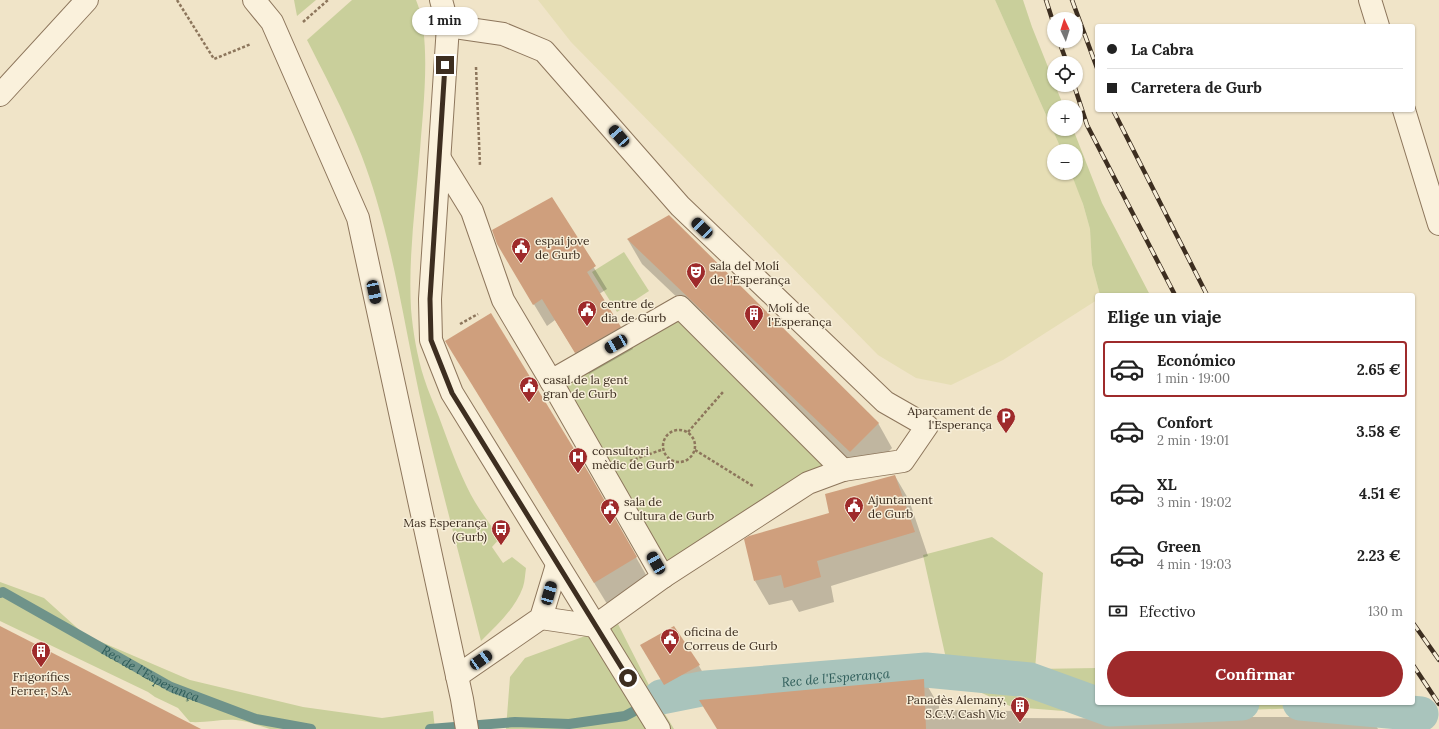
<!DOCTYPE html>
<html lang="es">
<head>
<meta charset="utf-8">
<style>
  :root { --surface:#fff; --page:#f6f6f6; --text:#222; --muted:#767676; --line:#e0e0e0; --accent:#9e2a2b }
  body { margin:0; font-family:Lora,serif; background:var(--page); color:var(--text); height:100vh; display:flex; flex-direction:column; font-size:15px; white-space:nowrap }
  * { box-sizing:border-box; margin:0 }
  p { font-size:13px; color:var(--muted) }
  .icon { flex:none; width:22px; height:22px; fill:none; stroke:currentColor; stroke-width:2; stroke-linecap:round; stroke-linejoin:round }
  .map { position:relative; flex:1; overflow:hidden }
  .drawer { position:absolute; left:1095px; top:293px; width:320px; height:412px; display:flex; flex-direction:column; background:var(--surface); border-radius:4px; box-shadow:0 1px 3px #0004 }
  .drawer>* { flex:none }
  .guide { position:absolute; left:1095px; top:24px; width:320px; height:88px; border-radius:4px; box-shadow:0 1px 3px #0004; display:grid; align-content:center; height:88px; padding:0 12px; background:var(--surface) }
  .needle { width:26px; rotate:356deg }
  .buttons { position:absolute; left:1047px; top:12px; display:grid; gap:8px }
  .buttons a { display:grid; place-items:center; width:36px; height:36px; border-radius:50%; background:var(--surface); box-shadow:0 1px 3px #0004; font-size:20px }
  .end { position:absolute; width:18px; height:18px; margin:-9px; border:5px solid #3d2e20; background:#fff; box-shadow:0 0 0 2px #fff }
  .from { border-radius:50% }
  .bubble { position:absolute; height:28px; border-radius:14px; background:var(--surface); box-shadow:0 1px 3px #0004; font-size:13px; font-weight:700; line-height:28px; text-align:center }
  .car { position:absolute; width:12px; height:24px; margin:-12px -6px; border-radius:5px; box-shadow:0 0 3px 1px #0007; background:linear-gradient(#222 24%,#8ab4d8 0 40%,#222 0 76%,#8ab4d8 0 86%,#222 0) }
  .guide b { display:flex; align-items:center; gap:14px; height:38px; font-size:15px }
  .guide b+b { border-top:1px solid var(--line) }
  .guide i { width:10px; height:10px; background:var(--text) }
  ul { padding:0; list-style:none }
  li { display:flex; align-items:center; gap:12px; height:56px; margin:0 8px 6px; padding:0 4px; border:2px solid transparent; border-radius:4px }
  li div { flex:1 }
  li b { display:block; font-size:15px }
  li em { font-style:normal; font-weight:700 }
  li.on { border-color:var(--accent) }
  li>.icon { width:36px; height:36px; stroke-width:1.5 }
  h2 { padding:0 12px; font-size:18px; line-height:48px }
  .pay { display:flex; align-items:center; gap:10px; height:44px; padding:0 12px; font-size:15px }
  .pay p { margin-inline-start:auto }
  .cta { display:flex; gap:8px; margin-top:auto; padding:8px 12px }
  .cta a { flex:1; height:46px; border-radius:24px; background:var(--accent); color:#fff; font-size:16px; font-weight:700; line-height:46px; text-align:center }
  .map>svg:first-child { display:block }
</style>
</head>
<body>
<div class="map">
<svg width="1439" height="729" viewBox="0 0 1439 729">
  <rect width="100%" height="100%" fill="#f0e4c8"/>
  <!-- farmland -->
  <polygon fill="#e6deb5" points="538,0 995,0 1062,151 1054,151 1054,173 1071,173 1080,194 1090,229 1092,265 1100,295 1097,295 1097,300 1003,360 951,385 916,378 878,355 571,42"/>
  <!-- green -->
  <g fill="#c9cf9b">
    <polygon points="294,0 316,0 297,16"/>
    <path d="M352,0H416C432,37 423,109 420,150C416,202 408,256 411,309C413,332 417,356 424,378C428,391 434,404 439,417C449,444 458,470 471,495C479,510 490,524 500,538L492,547L503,563L512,557L526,568C525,574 525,581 523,587C515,609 497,625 481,641C462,564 441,488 423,411C407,340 397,268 376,198C360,142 333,91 307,40Z"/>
    <polygon points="995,0 1023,0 1032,27 1054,82 1054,85 1055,85 1064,107 1054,107 1054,129 1073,129 1102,203 1150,295 1100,295 1092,265 1090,229 1083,204 1071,173 1076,173 1076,151 1062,151"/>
    <polygon points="624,252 649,291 617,312 592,272"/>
    <polygon points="680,307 843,470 663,577 551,381"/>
    <polygon points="992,537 1043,573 1035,669 1097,668 1097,703 1410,703 1429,729 1410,729 1398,712 1327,707 1114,715 1012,707 956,681 926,678 757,687 681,697 677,682 831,661 910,658 947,663 923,555"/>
    <path d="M0,582L44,598L85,635L190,680L303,707L382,718L433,711L435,729H270C259,726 248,721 236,720C221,719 206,723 190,722L178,708L155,697L148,692L0,621Z"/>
    <polygon points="618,624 657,701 674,729 506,729 510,677 525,658"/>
  </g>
  <!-- shadow -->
  <g fill="#0003">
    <polygon points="551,198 607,289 599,294 633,349 589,374 555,320 547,326 511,266"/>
    <polygon points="628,240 878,423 892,448 865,476 642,264"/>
    <polygon points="446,341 589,475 653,587 612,612"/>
    <polygon points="895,476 909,500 928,556 831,586 834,602 799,612 792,600 769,605 755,581 831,514"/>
    <polygon points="642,646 699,666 709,683 674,701"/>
    <polygon points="924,680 939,706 939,710 1014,711 1018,718 1185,719 1224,717 1337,717 1337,711 1367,712 1378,729 717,729"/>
  </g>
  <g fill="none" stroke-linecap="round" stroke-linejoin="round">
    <!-- stream -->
    <g stroke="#6f938a" stroke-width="10">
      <path id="s1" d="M0,593L3,592L171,687L256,719L311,729"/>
      <polyline points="430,729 515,722 569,724 625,716 661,697"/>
    </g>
    <!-- canal -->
    <g stroke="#a9c4bc" stroke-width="35">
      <path id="s2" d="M661,697L706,688L926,670L1030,680L1110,709L1242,703"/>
      <polyline points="1300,703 1421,714"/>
    </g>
  </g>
  <!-- building -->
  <g fill="#cf9f7d">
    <polygon points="552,197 596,266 587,272 621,327 575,353 542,299 533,305 497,244 492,230"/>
    <polygon points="669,215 879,423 850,452 627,239"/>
    <polygon points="491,313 590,475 637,557 594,583 445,341"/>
    <polygon points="895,475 915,532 817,561 821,577 784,588 781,575 754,581 744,539 749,536 829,513 825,494"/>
    <polygon points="0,626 201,729 0,729"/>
    <polygon points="674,626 700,665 664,685 640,645"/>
    <polygon points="924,679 926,729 717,729 699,700"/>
  </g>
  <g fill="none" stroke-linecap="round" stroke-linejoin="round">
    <!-- minor casing -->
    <g stroke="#8d765c" stroke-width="24">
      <g id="minor">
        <polyline points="254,0 272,22 358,218 462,699 467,729"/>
        <polyline points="441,0 448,26 430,299 431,340 452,393 659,729"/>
        <polyline points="1370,0 1378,26"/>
        <polyline points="448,26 503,34 544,51 680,206 885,402 927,426 903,461 843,470 808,483 663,577 595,626 541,618"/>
        <polyline points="0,95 87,0"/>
        <polyline points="1404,110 1439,224"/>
        <polyline points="440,159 472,211 503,300 551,381 663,577"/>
        <polyline points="551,381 680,307 843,470"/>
        <polyline points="457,676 541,618 557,565"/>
      </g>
    </g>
    <!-- path -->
    <g stroke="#8d765c" stroke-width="2.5" stroke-dasharray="3 2" stroke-linecap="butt">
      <polyline points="177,0 214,59 251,44"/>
      <polyline points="303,22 328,0"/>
      <polyline points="476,67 480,166"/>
      <polyline points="460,324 478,314"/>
      <circle cx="679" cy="446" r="16"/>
      <polyline points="688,432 723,392"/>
      <polyline points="695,450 753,486"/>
      <polyline points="630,461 664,449"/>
    </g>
    <!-- minor -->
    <use href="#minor" stroke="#faf1dc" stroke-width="22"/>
    <!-- rail casing -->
    <g stroke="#3d2e20" stroke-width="4.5">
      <g id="rail">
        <polyline points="1046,0 1054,25"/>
        <polyline points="1072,0 1097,68"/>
        <polyline points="1059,41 1067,63"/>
        <polyline points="1074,85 1087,125 1175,295"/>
        <polyline points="1113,110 1207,295"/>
        <polyline points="1413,623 1439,660"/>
        <polyline points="1413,665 1439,704"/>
      </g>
    </g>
    <!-- rail -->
    <use href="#rail" stroke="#f7eed8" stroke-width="3" stroke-dasharray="9" stroke-linecap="butt"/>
  </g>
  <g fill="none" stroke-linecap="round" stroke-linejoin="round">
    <!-- route -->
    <polyline stroke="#3d2e20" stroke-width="5" points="445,65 430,299 431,340 452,393 628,678"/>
  </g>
  <!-- icons -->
  <defs>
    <g id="civic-pin" transform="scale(1)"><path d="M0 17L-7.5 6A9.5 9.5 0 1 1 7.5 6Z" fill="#9e2a2b" stroke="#f7eed8"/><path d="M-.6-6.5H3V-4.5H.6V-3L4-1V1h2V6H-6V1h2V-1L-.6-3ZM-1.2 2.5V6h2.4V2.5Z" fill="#fff"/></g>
    <g id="theatre-pin" transform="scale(1)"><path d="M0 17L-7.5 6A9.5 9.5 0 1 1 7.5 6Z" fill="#9e2a2b" stroke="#f7eed8"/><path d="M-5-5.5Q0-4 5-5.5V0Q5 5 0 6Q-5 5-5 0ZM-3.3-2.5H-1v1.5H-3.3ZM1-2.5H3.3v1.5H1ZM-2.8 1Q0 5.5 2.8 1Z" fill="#fff"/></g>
    <g id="building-pin" transform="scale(1)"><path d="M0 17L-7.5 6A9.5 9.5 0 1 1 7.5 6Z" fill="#9e2a2b" stroke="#f7eed8"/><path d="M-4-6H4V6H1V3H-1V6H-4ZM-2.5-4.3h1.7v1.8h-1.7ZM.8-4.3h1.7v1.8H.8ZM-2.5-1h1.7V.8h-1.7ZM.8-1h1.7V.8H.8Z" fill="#fff"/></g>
    <g id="parking-pin" transform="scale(1)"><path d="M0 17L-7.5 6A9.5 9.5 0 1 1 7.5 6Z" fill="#9e2a2b" stroke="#f7eed8"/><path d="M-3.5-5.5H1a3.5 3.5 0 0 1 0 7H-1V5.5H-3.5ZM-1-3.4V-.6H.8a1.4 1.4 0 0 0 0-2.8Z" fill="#fff"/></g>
    <g id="hospital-pin" transform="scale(1)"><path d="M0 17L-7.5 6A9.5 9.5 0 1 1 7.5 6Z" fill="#9e2a2b" stroke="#f7eed8"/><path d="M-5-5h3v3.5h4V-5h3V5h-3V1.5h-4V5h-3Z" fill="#fff"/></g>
    <g id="bus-pin" transform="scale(1)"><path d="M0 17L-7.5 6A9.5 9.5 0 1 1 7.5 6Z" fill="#9e2a2b" stroke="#f7eed8"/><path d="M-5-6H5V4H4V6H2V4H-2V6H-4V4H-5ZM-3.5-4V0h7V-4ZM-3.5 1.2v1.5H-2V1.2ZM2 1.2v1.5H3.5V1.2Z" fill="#fff"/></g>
  </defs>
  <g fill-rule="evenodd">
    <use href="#civic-pin" x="521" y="247"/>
    <use href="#theatre-pin" x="696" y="272"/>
    <use href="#civic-pin" x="587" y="310"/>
    <use href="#building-pin" x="754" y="314"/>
    <use href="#civic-pin" x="529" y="386"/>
    <use href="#parking-pin" x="1006" y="417"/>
    <use href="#hospital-pin" x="578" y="457"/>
    <use href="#civic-pin" x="854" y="506"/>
    <use href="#civic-pin" x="610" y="508"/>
    <use href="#bus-pin" x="501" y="529"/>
    <use href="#civic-pin" x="670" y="638"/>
    <use href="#building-pin" x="41" y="651"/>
    <use href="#building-pin" x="1020" y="706"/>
  </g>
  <g text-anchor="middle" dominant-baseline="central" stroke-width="3" stroke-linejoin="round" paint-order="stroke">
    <!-- poi labels -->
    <g font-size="12" fill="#3d2e20" stroke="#f7eed8" text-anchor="start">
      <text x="535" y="240">espai jove<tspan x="535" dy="14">de Gurb</tspan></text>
      <text x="710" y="265">sala del Molí<tspan x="710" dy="14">de l'Esperança</tspan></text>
      <text x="601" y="303">centre de<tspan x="601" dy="14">dia de Gurb</tspan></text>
      <text x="768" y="307">Molí de<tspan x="768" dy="14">l'Esperança</tspan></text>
      <text x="543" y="379">casal de la gent<tspan x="543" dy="14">gran de Gurb</tspan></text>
      <text x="992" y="410" text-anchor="end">Aparcament de<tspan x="992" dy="14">l'Esperança</tspan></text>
      <text x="592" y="450">consultori<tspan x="592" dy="14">mèdic de Gurb</tspan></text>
      <text x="868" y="499">Ajuntament<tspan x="868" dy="14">de Gurb</tspan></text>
      <text x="624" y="501">sala de<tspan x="624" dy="14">Cultura de Gurb</tspan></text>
      <text x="487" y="522" text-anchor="end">Mas Esperança<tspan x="487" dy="14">(Gurb)</tspan></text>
      <text x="684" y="631">oficina de<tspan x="684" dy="14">Correus de Gurb</tspan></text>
      <text x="41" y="676" text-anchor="middle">Frigorífics<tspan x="41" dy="14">Ferrer, S.A.</tspan></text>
      <text x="1006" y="699" text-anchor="end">Panadès Alemany,<tspan x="1006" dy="14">S.C.V. Cash Vic</tspan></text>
    </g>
    <!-- water labels -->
    <g font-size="13" font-style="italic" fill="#2f5d5a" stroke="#f7eed8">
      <text stroke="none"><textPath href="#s1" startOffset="172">Rec de l'Esperança</textPath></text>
      <text stroke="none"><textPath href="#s2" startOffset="176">Rec de l'Esperança</textPath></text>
    </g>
  </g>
</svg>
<div class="buttons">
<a><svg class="needle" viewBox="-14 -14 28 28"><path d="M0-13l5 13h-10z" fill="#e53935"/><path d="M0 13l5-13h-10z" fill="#767676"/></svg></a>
<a><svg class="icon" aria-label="locate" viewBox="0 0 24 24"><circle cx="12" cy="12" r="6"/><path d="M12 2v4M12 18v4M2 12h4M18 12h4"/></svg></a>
<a>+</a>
<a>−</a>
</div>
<i class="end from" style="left:628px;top:678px"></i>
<i class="end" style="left:445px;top:65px"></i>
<div class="bubble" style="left:412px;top:7px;width:66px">1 min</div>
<i class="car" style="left:619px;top:136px;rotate:319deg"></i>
<i class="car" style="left:702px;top:228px;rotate:314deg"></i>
<i class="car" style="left:374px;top:292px;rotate:168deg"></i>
<i class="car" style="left:616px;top:344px;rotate:240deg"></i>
<i class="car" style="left:656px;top:563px;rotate:330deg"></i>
<i class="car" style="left:549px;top:593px;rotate:16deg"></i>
<i class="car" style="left:481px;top:660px;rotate:55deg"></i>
<div class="guide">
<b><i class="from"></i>La Cabra</b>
<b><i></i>Carretera de Gurb</b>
</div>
<section class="drawer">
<h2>Elige un viaje</h2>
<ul>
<li class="on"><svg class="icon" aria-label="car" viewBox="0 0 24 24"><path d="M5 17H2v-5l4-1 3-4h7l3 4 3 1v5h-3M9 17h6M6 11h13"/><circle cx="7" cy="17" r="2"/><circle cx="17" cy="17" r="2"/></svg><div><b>Económico</b><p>1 min · 19:00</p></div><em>2.65 €</em></li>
<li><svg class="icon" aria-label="car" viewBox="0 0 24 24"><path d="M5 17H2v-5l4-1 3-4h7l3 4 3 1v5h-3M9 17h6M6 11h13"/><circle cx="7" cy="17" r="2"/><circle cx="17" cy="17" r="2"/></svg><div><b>Confort</b><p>2 min · 19:01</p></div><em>3.58 €</em></li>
<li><svg class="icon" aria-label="car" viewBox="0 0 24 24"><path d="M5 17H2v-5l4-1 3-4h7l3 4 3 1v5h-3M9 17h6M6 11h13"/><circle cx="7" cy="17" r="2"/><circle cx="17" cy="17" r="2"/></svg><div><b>XL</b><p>3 min · 19:02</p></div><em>4.51 €</em></li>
<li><svg class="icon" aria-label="car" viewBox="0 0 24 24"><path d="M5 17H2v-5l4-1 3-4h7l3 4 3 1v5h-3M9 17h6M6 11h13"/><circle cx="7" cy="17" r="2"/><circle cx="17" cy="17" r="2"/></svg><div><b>Green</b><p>4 min · 19:03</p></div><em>2.23 €</em></li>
</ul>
<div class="pay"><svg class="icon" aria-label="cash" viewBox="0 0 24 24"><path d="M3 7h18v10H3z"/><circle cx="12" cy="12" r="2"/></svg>Efectivo<p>130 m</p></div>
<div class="cta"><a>Confirmar</a></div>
</section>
</div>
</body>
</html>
